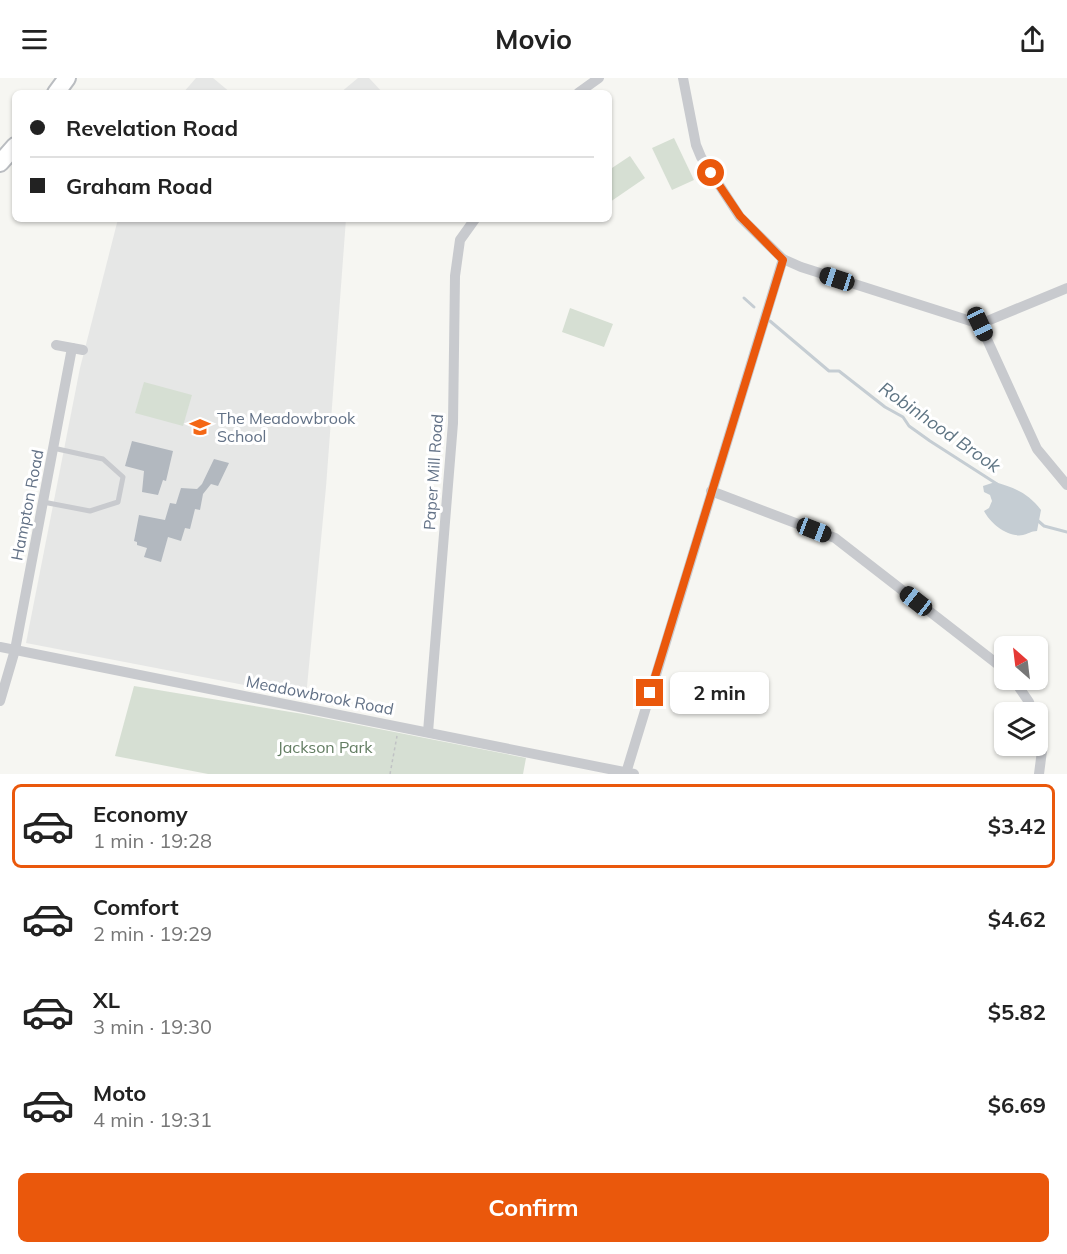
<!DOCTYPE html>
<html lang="en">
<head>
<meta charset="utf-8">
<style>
  :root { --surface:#fff; --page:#f6f6f6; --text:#222; --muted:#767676; --line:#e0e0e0; --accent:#ea580c }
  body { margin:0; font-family:Mulish,sans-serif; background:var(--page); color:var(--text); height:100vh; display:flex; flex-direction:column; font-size:22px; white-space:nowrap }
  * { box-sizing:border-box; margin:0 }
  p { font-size:20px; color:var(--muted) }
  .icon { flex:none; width:33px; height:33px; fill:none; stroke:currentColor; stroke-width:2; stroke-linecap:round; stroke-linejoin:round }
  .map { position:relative; height:696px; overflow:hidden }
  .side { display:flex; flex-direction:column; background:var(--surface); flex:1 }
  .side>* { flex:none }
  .hud { position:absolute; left:12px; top:12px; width:600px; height:132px; border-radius:9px; box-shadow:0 2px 4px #0004; display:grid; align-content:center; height:132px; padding:0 18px; background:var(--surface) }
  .needle { width:39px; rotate:332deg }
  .buttons { position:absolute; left:994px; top:558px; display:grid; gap:12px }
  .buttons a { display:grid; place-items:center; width:54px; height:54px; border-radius:9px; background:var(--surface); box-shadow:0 2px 4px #0004; font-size:30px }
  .end { position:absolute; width:27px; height:27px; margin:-14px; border:8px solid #ea580c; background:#fff; box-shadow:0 0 0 3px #fff }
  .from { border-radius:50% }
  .bubble { position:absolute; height:42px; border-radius:9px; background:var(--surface); box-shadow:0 2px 4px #0004; font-size:20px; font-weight:700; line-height:42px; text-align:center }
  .car { position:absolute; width:18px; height:36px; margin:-18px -9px; border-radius:8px; box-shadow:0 0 4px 2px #0007; background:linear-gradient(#222 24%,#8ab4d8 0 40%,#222 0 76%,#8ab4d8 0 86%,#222 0) }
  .hud b { display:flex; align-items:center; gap:21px; height:57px; font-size:22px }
  .hud b+b { border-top:2px solid var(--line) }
  .hud i { width:15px; height:15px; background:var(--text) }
  ul { padding:10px 0 0; list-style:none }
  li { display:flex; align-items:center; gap:18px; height:84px; margin:0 12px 9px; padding:0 6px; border:3px solid transparent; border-radius:9px }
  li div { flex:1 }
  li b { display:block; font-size:22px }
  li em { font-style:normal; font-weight:700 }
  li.active { border-color:var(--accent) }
  li>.icon { width:54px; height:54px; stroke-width:1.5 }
  .cta { display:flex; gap:12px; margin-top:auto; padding:12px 18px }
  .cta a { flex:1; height:69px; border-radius:9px; background:var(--accent); color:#fff; font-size:24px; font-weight:700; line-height:69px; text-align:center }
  header { display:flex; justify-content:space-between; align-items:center; height:78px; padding:0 18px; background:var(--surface); font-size:27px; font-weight:700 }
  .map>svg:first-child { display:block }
</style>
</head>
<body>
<header><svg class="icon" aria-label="menu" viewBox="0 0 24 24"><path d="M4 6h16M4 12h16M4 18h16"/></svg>Movio<svg class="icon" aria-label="share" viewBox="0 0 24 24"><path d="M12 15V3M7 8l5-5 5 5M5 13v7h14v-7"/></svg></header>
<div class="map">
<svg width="1067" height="696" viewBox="0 0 1067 696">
  <rect width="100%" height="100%" fill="#f6f6f2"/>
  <!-- built -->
  <g fill="#e6e7e6">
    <polygon points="196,0 213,0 231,15 183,15"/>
    <polygon points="358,0 369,0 383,15 340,15"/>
    <polygon points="118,141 346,141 326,409 306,619 26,565 80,290"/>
  </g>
  <!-- green -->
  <g fill="#d6dfd3">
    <polygon points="674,60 694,102 672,112 652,70"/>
    <polygon points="630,78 645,100 610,124 609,92"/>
    <polygon points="570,230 613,246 604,269 562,254"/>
    <polygon points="144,304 192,317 183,348 135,335"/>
    <polygon points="134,608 303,636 526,680 523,696 208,696 115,678"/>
  </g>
  <!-- water -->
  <path fill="#c5cdd3" d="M995,404C1015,410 1028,415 1041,432L1037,453C1031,453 1028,456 1023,457C1008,460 990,445 984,433L989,430L992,423L990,417L984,414L983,408Z"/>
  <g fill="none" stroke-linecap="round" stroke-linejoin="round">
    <!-- stream -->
    <g stroke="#c5cdd3" stroke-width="3">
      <polyline points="744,220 754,229"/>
      <polyline points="770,243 829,293 839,293 885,329 903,339 909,348 930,363 997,406"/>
      <polyline points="1036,441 1044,448 1067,454"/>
    </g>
  </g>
  <!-- building -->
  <g fill="#b2b8bf">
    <polygon points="132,363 173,373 166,403 163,402 158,417 142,414 144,393 125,388"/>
    <polygon points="214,381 229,385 218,408 211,406 203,416 200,432 195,431 190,451 185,450 181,463 168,459 161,484 144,479 147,470 137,467 137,464 134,463 139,437 165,442 170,425 176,426 181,410 197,411 202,406"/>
  </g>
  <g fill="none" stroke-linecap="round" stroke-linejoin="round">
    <!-- primary casing -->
    <g stroke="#babdc1" stroke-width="20">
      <g id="primary">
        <polyline points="56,15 67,0"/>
        <polyline points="0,85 15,68"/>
      </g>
    </g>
    <!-- path -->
    <polyline stroke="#c0c2c4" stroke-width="1.5" stroke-dasharray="3 3" stroke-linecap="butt" points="390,696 397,658"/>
    <!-- service -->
    <polyline stroke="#c8cace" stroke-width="5" points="43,424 90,433 118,424 123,399 103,381 53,370"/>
    <!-- minor -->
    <g stroke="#c8cace" stroke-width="10">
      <polyline points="683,0 696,67 701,79 740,139 783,181 801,189 980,246 1037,371 1067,407"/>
      <polyline points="578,15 599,0"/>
      <polyline points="980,246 1067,210"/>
      <polyline points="56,267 83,272"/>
      <polyline points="711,413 835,460 1005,592"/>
      <polyline points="0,569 634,696"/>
      <polyline points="1014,602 1029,624 1033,634"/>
      <polyline points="0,623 15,572 72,270"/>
      <polyline points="1038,650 1043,665 1039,696"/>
      <polyline points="428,654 453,345 455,198 460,162 475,141"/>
      <polyline points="626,695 783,181"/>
    </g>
    <!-- primary -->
    <use href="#primary" stroke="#fff" stroke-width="16"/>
  </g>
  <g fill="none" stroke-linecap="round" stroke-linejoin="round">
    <!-- route -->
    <polyline stroke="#ea580c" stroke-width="8" points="650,615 783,182 740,138 711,95"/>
  </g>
  <!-- icons -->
  <defs>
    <g id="school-bare" transform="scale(1.62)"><path d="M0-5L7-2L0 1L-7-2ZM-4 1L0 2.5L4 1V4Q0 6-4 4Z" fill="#f46715" stroke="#fff" stroke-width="2.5" paint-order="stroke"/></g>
  </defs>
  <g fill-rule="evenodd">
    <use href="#school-bare" x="200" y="349"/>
  </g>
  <g text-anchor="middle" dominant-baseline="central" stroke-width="6" stroke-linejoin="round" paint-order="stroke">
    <!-- poi labels -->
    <g font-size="16" fill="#627186" stroke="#fff" text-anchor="start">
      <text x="217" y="340">The Meadowbrook<tspan x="217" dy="18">School</tspan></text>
    </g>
    <!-- street labels -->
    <g font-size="16" fill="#627186" stroke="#fff">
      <text transform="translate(433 394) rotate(-86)">Paper Mill Road</text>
      <text transform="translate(27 427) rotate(-79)">Hampton Road</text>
      <text transform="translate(320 617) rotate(11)">Meadowbrook Road</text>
    </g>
    <!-- park labels -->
    <g font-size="16" fill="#637d62" stroke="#fff">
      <text x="325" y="669">Jackson Park</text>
    </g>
    <!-- water labels -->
    <g font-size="18" font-style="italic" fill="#5e7483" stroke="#fff">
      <text transform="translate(940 349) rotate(35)">Robinhood Brook</text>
    </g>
  </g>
</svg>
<div class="buttons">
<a><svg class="needle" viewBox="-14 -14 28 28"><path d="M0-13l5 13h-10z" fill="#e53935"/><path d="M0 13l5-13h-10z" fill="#767676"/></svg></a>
<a><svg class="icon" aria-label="layers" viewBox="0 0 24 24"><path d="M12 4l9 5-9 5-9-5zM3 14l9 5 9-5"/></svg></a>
</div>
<i class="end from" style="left:711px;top:95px"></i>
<i class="end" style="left:650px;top:615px"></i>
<div class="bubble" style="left:670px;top:594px;width:99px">2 min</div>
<i class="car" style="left:837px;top:201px;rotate:288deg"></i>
<i class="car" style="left:980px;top:246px;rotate:155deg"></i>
<i class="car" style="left:814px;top:452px;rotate:111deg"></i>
<i class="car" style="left:916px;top:523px;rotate:308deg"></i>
<div class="hud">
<b><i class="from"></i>Revelation Road</b>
<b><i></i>Graham Road</b>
</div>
</div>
<section class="side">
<ul>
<li class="active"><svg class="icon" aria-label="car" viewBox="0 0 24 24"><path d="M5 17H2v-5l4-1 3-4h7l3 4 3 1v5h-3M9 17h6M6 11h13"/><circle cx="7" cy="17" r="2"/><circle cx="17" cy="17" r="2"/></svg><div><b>Economy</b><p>1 min · 19:28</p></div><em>$3.42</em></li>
<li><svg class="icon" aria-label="car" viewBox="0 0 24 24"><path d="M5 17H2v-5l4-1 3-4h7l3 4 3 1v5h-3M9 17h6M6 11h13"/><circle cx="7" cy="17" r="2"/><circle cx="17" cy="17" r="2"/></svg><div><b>Comfort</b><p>2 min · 19:29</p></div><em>$4.62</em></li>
<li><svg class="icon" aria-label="car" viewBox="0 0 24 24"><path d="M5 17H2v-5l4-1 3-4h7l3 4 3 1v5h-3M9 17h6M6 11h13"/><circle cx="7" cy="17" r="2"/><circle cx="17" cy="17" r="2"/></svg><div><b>XL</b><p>3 min · 19:30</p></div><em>$5.82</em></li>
<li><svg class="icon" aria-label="car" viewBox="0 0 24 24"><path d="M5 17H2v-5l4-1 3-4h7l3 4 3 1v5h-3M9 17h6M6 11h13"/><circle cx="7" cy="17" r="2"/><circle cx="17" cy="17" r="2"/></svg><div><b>Moto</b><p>4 min · 19:31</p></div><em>$6.69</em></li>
</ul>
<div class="cta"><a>Confirm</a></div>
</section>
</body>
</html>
